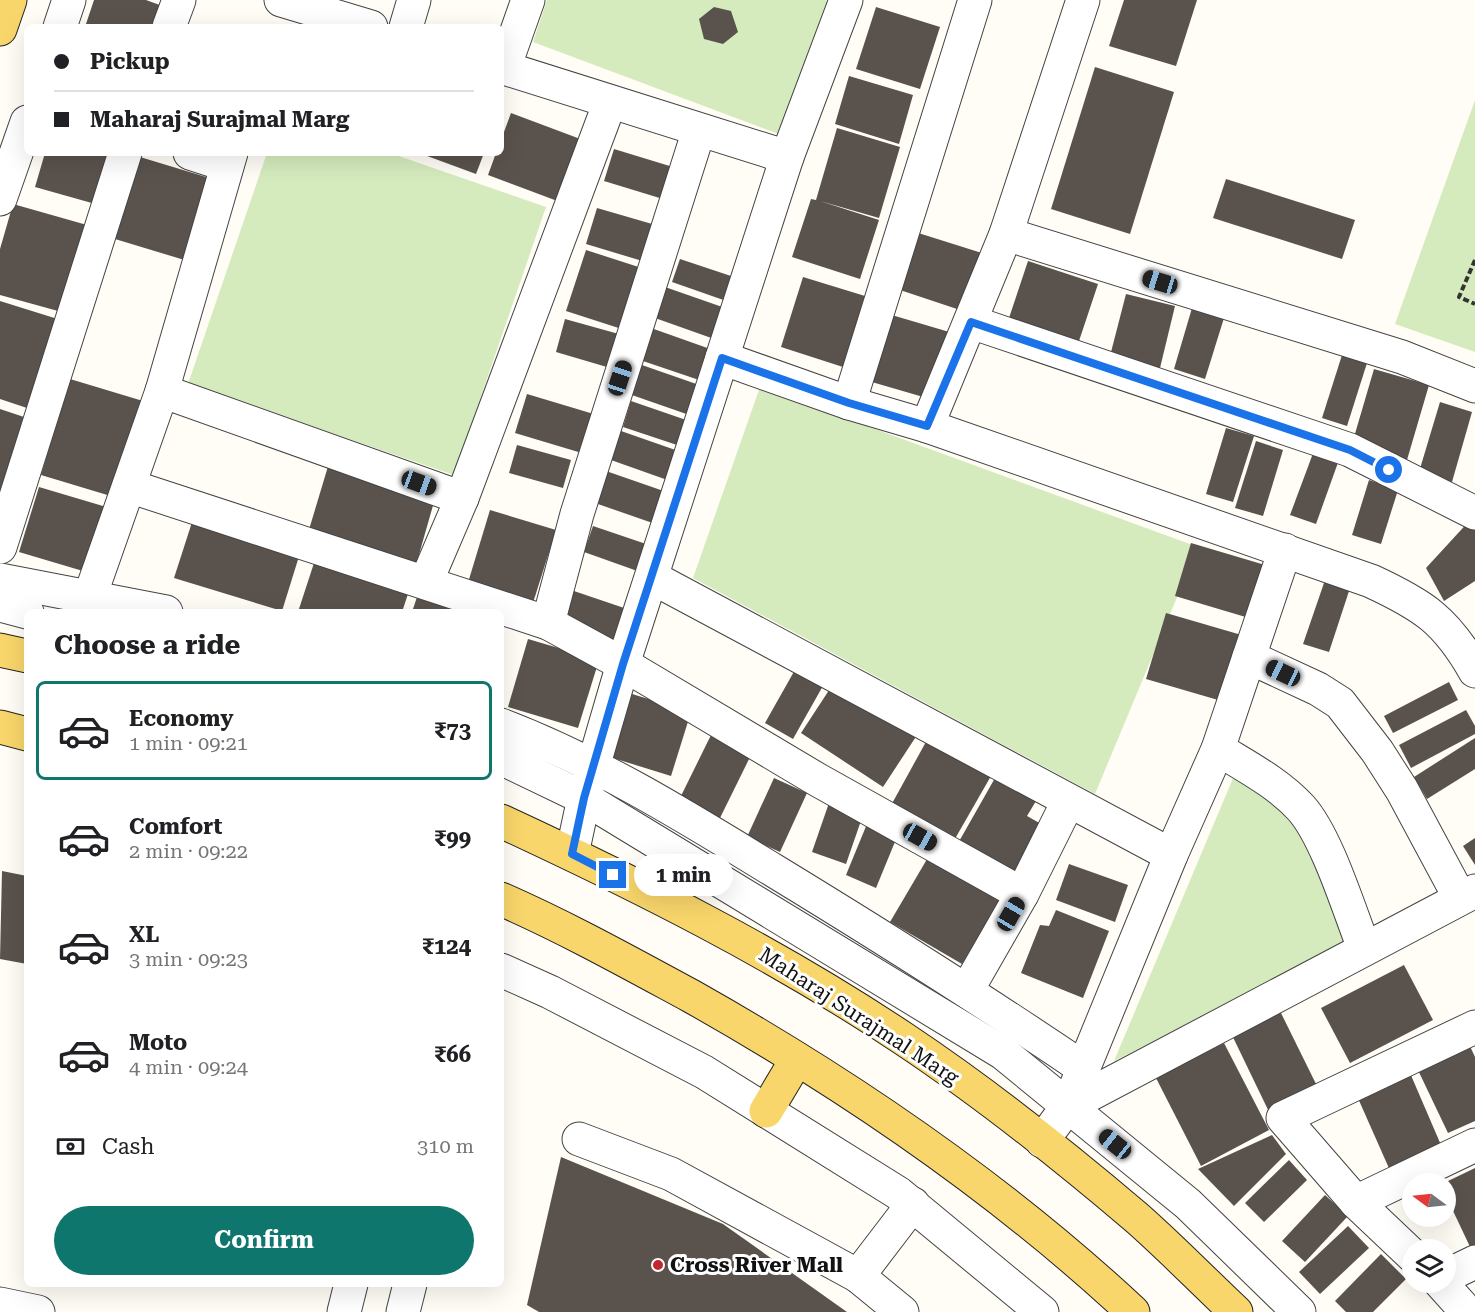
<!DOCTYPE html>
<html lang="en">
<head>
<meta charset="utf-8">
<style>
  :root { --surface:#fff; --page:#f2f2f2; --text:#202124; --muted:#757577; --line:#e0e0e0; --accent:#0f766e }
  body { margin:0; font-family:"Roboto Serif",serif; background:var(--page); color:var(--text); height:100vh; display:flex; flex-direction:column; font-size:22px; white-space:nowrap }
  * { box-sizing:border-box; margin:0 }
  p { font-size:20px; color:var(--muted) }
  .icon { flex:none; width:33px; height:33px; fill:none; stroke:currentColor; stroke-width:2; stroke-linecap:round; stroke-linejoin:round }
  .map { position:relative; flex:1; overflow:hidden }
  .drawer { position:absolute; left:24px; top:609px; width:480px; height:678px; display:flex; flex-direction:column; background:var(--surface); border-radius:9px; box-shadow:0 6px 24px #0002 }
  .drawer>* { flex:none }
  .top-card { position:absolute; left:24px; top:24px; width:480px; height:132px; border-radius:9px; box-shadow:0 6px 24px #0002; display:grid; align-content:center; height:132px; padding:0 30px; background:var(--surface) }
  .needle { width:39px; rotate:285deg }
  .buttons { position:absolute; left:1402px; top:1173px; display:grid; gap:12px }
  .buttons a { display:grid; place-items:center; width:54px; height:54px; border-radius:50%; background:var(--surface); box-shadow:0 6px 24px #0002; font-size:30px }
  .end { position:absolute; width:27px; height:27px; margin:-14px; border:8px solid #1a73e8; background:#fff; box-shadow:0 0 0 3px #fff }
  .from { border-radius:50% }
  .bubble { position:absolute; height:42px; border-radius:21px; background:var(--surface); box-shadow:0 6px 24px #0002; font-size:20px; font-weight:700; line-height:42px; text-align:center }
  .car { position:absolute; width:18px; height:36px; margin:-18px -9px; border-radius:8px; box-shadow:0 0 4px 2px #0007; background:linear-gradient(#222 24%,#8ab4d8 0 40%,#222 0 76%,#8ab4d8 0 86%,#222 0) }
  .top-card b { display:flex; align-items:center; gap:21px; height:57px; font-size:22px }
  .top-card b+b { border-top:2px solid var(--line) }
  .top-card i { width:15px; height:15px; background:var(--text) }
  ul { padding:0; list-style:none }
  li { display:flex; align-items:center; gap:18px; height:99px; margin:0 12px 9px; padding:0 18px; border:3px solid transparent; border-radius:9px }
  li div { flex:1 }
  li b { display:block; font-size:22px }
  li em { font-style:normal; font-weight:700 }
  li.active { border-color:var(--accent) }
  li>.icon { width:54px; height:54px; stroke-width:1.5 }
  h2 { padding:0 30px; font-size:27px; line-height:72px }
  .pay { display:flex; align-items:center; gap:15px; height:66px; padding:0 30px; font-size:22px }
  .pay p { margin-inline-start:auto }
  .primary-button { display:flex; gap:12px; margin-top:auto; padding:12px 30px }
  .primary-button a { flex:1; height:69px; border-radius:36px; background:var(--accent); color:#fff; font-size:24px; font-weight:700; line-height:69px; text-align:center }
  .map>svg:first-child { display:block }
</style>
</head>
<body>
<div class="map">
<svg width="1475" height="1312" viewBox="0 0 1475 1312">
  <rect width="100%" height="100%" fill="#fffdf5"/>
  <!-- green -->
  <g fill="#d5ebbd">
    <polygon points="547,0 825,0 841,6 800,142 533,42"/>
    <polygon points="1475,100 1475,352 1395,324"/>
    <polygon points="267,153 390,153 546,207 454,475 188,384"/>
    <polygon points="760,387 1198,547 1095,794 693,578"/>
    <polygon points="1239,764 1299,791 1368,936 1114,1061"/>
  </g>
  <!-- building -->
  <g fill="#5a524d">
    <polygon points="94,0 146,0 168,8 162,27 85,27"/>
    <polygon points="1124,0 1197,0 1176,66 1109,46"/>
    <polygon points="714,7 731,11 738,32 723,44 704,39 699,19"/>
    <polygon points="876,7 940,27 920,89 856,69"/>
    <polygon points="1095,67 1174,92 1130,234 1051,209"/>
    <polygon points="849,76 913,95 899,144 835,124"/>
    <polygon points="511,113 583,140 560,202 488,175 496,153 501,153 501,140"/>
    <polygon points="837,128 900,147 879,218 820,201 879,220 860,279 792,257 811,199 816,200"/>
    <polygon points="614,149 686,171 676,203 604,181"/>
    <polygon points="45,153 97,153 120,160 106,207 35,187"/>
    <polygon points="419,153 484,153 476,174"/>
    <polygon points="140,157 216,180 191,262 115,239"/>
    <polygon points="1226,179 1355,220 1342,259 1213,218"/>
    <polygon points="13,204 94,227 69,314 0,295 0,249"/>
    <polygon points="597,208 659,226 649,263 586,244"/>
    <polygon points="912,231 985,254 966,312 894,288"/>
    <polygon points="586,250 651,271 631,332 566,311"/>
    <polygon points="680,259 740,279 732,303 672,282"/>
    <polygon points="1028,261 1098,284 1078,344 1008,321"/>
    <polygon points="803,277 865,296 843,367 781,347"/>
    <polygon points="665,287 728,309 717,340 655,318"/>
    <polygon points="1126,294 1175,306 1160,368 1110,356"/>
    <polygon points="0,301 64,321 36,411 0,399"/>
    <polygon points="1192,308 1224,318 1205,379 1174,369"/>
    <polygon points="885,313 956,334 937,401 865,380"/>
    <polygon points="565,319 626,336 617,370 556,352"/>
    <polygon points="651,328 713,350 702,381 640,360"/>
    <polygon points="1342,355 1367,363 1347,426 1322,418"/>
    <polygon points="639,364 705,387 695,417 629,394"/>
    <polygon points="1374,369 1429,385 1407,460 1352,444"/>
    <polygon points="70,379 143,401 114,497 41,475"/>
    <polygon points="527,394 597,415 585,454 515,433"/>
    <polygon points="631,401 689,421 680,446 623,427"/>
    <polygon points="1440,402 1472,412 1452,482 1419,472"/>
    <polygon points="0,409 33,420 0,501"/>
    <polygon points="1226,428 1254,436 1233,502 1206,494"/>
    <polygon points="621,431 684,453 673,482 611,460"/>
    <polygon points="1256,441 1283,450 1263,516 1235,508"/>
    <polygon points="517,445 571,460 563,488 509,473"/>
    <polygon points="1315,448 1340,457 1316,524 1290,515"/>
    <polygon points="329,463 436,495 416,565 308,533"/>
    <polygon points="606,471 678,496 667,528 595,503"/>
    <polygon points="1369,480 1398,490 1381,544 1352,535"/>
    <polygon points="39,487 113,509 93,574 19,552"/>
    <polygon points="490,510 556,530 532,606 467,586"/>
    <polygon points="194,516 301,550 282,611 174,578"/>
    <polygon points="1472,518 1475,523 1475,581 1444,601 1426,568"/>
    <polygon points="593,526 652,546 643,573 584,552"/>
    <polygon points="1191,543 1265,565 1249,618 1175,596"/>
    <polygon points="314,563 408,594 402,612 298,612"/>
    <polygon points="1325,580 1350,588 1329,652 1303,644"/>
    <polygon points="420,588 455,600 451,612 412,612"/>
    <polygon points="571,590 630,610 618,646 559,626"/>
    <polygon points="1166,613 1245,636 1225,702 1146,679"/>
    <polygon points="528,639 599,660 578,728 508,707"/>
    <polygon points="796,668 824,684 793,739 765,723"/>
    <polygon points="837,678 919,732 883,787 801,733"/>
    <polygon points="1449,682 1458,700 1393,733 1384,716"/>
    <polygon points="632,694 691,712 671,776 613,758"/>
    <polygon points="1466,710 1475,726 1475,734 1411,768 1399,745"/>
    <polygon points="713,731 753,751 719,820 679,800"/>
    <polygon points="1475,738 1475,769 1427,799 1414,777"/>
    <polygon points="927,740 991,776 952,844 889,809"/>
    <polygon points="774,778 807,793 780,852 747,837"/>
    <polygon points="995,778 1036,801 1027,816 1050,829 1021,881 957,845"/>
    <polygon points="830,800 864,812 846,864 812,852"/>
    <polygon points="869,819 899,832 876,888 846,875"/>
    <polygon points="1475,838 1475,865 1463,846"/>
    <polygon points="933,849 1005,891 962,964 890,922"/>
    <polygon points="1069,864 1128,885 1115,922 1056,900"/>
    <polygon points="2,871 27,876 27,964 0,959"/>
    <polygon points="1056,910 1109,931 1083,998 1021,973 1040,925 1049,926"/>
    <polygon points="1404,965 1433,1020 1350,1063 1321,1008"/>
    <polygon points="1278,1007 1320,1092 1271,1116 1230,1031"/>
    <polygon points="1224,1043 1269,1130 1201,1166 1156,1078"/>
    <polygon points="1469,1044 1475,1057 1475,1121 1448,1133 1417,1068"/>
    <polygon points="1410,1073 1444,1152 1392,1175 1357,1096"/>
    <polygon points="1272,1135 1286,1154 1234,1206 1198,1169"/>
    <polygon points="561,1157 723,1224 847,1312 539,1312 527,1305"/>
    <polygon points="1289,1160 1307,1180 1264,1222 1245,1203"/>
    <polygon points="1475,1168 1475,1249 1472,1251 1446,1196 1446,1182"/>
    <polygon points="1325,1195 1348,1216 1305,1262 1282,1241"/>
    <polygon points="1348,1226 1369,1248 1320,1294 1299,1272"/>
    <polygon points="1381,1254 1406,1279 1373,1312 1346,1312 1335,1301"/>
  </g>
  <g fill="none" stroke-linecap="round" stroke-linejoin="round">
    <!-- minor casing -->
    <g stroke="#444" stroke-width="35">
      <g id="minor">
        <polyline points="281,0 371,27"/>
        <polyline points="60,27 69,0"/>
        <polyline points="169,27 179,0"/>
        <polyline points="406,27 414,0"/>
        <polyline points="501,67 787,157"/>
        <polyline points="504,68 528,0"/>
        <polyline points="190,153 227,165"/>
        <polyline points="0,199 27,122"/>
        <polyline points="1006,234 1402,357 1475,386"/>
        <polyline points="971,322 1350,450 1475,513"/>
        <path d="M722,358L849,403L927,426L1371,581C1423,605 1446,620 1475,671"/>
        <polyline points="162,391 462,498"/>
        <polyline points="849,403 975,0"/>
        <polyline points="927,426 1006,234 1083,0"/>
        <polyline points="129,486 548,623 623,664 818,780 1022,894"/>
        <polyline points="0,547 125,153"/>
        <polyline points="653,578 1171,855"/>
        <polyline points="0,580 166,612"/>
        <polyline points="426,582 462,498 610,102"/>
        <polyline points="90,596 162,391 231,153"/>
        <polyline points="0,605 27,612"/>
        <polyline points="548,623 577,514 699,130"/>
        <polyline points="1249,657 1318,689 1340,703 1377,751 1402,790 1460,898"/>
        <path d="M501,725C598,762 685,816 773,870C878,934 981,999 1083,1068"/>
        <path d="M1218,749C1247,767 1278,783 1301,808C1327,837 1349,910 1364,948"/>
        <polyline points="501,758 584,798 1003,1053 1188,1204 1299,1312"/>
        <polyline points="572,854 584,798 623,664 787,157 846,0"/>
        <polyline points="501,970 550,992 704,1072 898,1193 1042,1312"/>
        <polyline points="967,990 1022,894 1068,802"/>
        <polyline points="1068,1106 1475,891"/>
        <polyline points="579,1139 671,1174 858,1276 913,1204"/>
        <polyline points="1042,1141 1068,1106 1171,855 1218,749 1285,550"/>
        <polyline points="1356,1202 1475,1145"/>
        <polyline points="1413,1256 1356,1202 1283,1118 1475,1027"/>
        <polyline points="858,1276 902,1312"/>
        <polyline points="1446,1276 1475,1262"/>
        <polyline points="1440,1282 1467,1312"/>
        <polyline points="0,1304 38,1312"/>
        <polyline points="344,1312 351,1284"/>
        <polyline points="403,1312 410,1284"/>
      </g>
    </g>
    <!-- major casing -->
    <g stroke="#222" stroke-width="35">
      <g id="major">
        <polyline points="0,29 10,0"/>
        <polyline points="0,650 27,656"/>
        <polyline points="0,727 27,734"/>
        <path d="M501,821C639,885 777,954 904,1039C985,1093 1063,1155 1137,1218C1171,1248 1203,1281 1236,1312"/>
        <path d="M501,899C567,928 628,962 691,996C849,1085 1000,1188 1133,1312"/>
        <polyline points="766,1111 797,1059"/>
      </g>
    </g>
    <!-- path -->
    <polyline stroke="#333" stroke-width="4" stroke-dasharray="6 3" stroke-linecap="butt" points="1475,260 1459,297 1475,304"/>
    <!-- minor -->
    <use href="#minor" stroke="#fff" stroke-width="33"/>
    <!-- major -->
    <use href="#major" stroke="#f9d66b" stroke-width="33"/>
  </g>
  <g fill="none" stroke-linecap="round" stroke-linejoin="round">
    <!-- route -->
    <polyline stroke="#1a73e8" stroke-width="8" points="613,875 572,854 584,798 623,664 722,358 849,403 927,426 971,322 1350,450 1389,470"/>
  </g>
  <!-- markers -->
  <circle fill="#c4262e" stroke="#fff" stroke-width="2" cx="658" cy="1265" r="6"/>
  <g text-anchor="middle" dominant-baseline="central" stroke-width="6" stroke-linejoin="round" paint-order="stroke">
    <!-- street labels -->
    <g font-size="21" fill="#111" stroke="#fff">
      <text transform="translate(859 1016) rotate(33)">Maharaj Surajmal Marg</text>
    </g>
    <!-- poi labels -->
    <g font-size="21" font-weight="bold" fill="#111" stroke="#fff" text-anchor="start">
      <text x="670" y="1265">Cross River Mall</text>
    </g>
  </g>
</svg>
<div class="buttons">
<a><svg class="needle" viewBox="-14 -14 28 28"><path d="M0-13l5 13h-10z" fill="#e53935"/><path d="M0 13l5-13h-10z" fill="#757577"/></svg></a>
<a><svg class="icon" aria-label="layers" viewBox="0 0 24 24"><path d="M12 4l9 5-9 5-9-5zM3 14l9 5 9-5"/></svg></a>
</div>
<i class="end from" style="left:1389px;top:470px"></i>
<i class="end" style="left:613px;top:875px"></i>
<div class="bubble" style="left:634px;top:854px;width:99px">1 min</div>
<i class="car" style="left:1160px;top:282px;rotate:287deg"></i>
<i class="car" style="left:620px;top:378px;rotate:18deg"></i>
<i class="car" style="left:419px;top:483px;rotate:110deg"></i>
<i class="car" style="left:1283px;top:673px;rotate:295deg"></i>
<i class="car" style="left:920px;top:837px;rotate:119deg"></i>
<i class="car" style="left:1011px;top:914px;rotate:30deg"></i>
<i class="car" style="left:1115px;top:1144px;rotate:309deg"></i>
<div class="top-card">
<b><i class="from"></i>Pickup</b>
<b><i></i>Maharaj Surajmal Marg</b>
</div>
<section class="drawer">
<h2>Choose a ride</h2>
<ul>
<li class="active"><svg class="icon" aria-label="car" viewBox="0 0 24 24"><path d="M5 17H2v-5l4-1 3-4h7l3 4 3 1v5h-3M9 17h6M6 11h13"/><circle cx="7" cy="17" r="2"/><circle cx="17" cy="17" r="2"/></svg><div><b>Economy</b><p>1 min · 09:21</p></div><em>₹73</em></li>
<li><svg class="icon" aria-label="car" viewBox="0 0 24 24"><path d="M5 17H2v-5l4-1 3-4h7l3 4 3 1v5h-3M9 17h6M6 11h13"/><circle cx="7" cy="17" r="2"/><circle cx="17" cy="17" r="2"/></svg><div><b>Comfort</b><p>2 min · 09:22</p></div><em>₹99</em></li>
<li><svg class="icon" aria-label="car" viewBox="0 0 24 24"><path d="M5 17H2v-5l4-1 3-4h7l3 4 3 1v5h-3M9 17h6M6 11h13"/><circle cx="7" cy="17" r="2"/><circle cx="17" cy="17" r="2"/></svg><div><b>XL</b><p>3 min · 09:23</p></div><em>₹124</em></li>
<li><svg class="icon" aria-label="car" viewBox="0 0 24 24"><path d="M5 17H2v-5l4-1 3-4h7l3 4 3 1v5h-3M9 17h6M6 11h13"/><circle cx="7" cy="17" r="2"/><circle cx="17" cy="17" r="2"/></svg><div><b>Moto</b><p>4 min · 09:24</p></div><em>₹66</em></li>
</ul>
<div class="pay"><svg class="icon" aria-label="cash" viewBox="0 0 24 24"><path d="M3 7h18v10H3z"/><circle cx="12" cy="12" r="2"/></svg>Cash<p>310 m</p></div>
<div class="primary-button"><a>Confirm</a></div>
</section>
</div>
</body>
</html>
